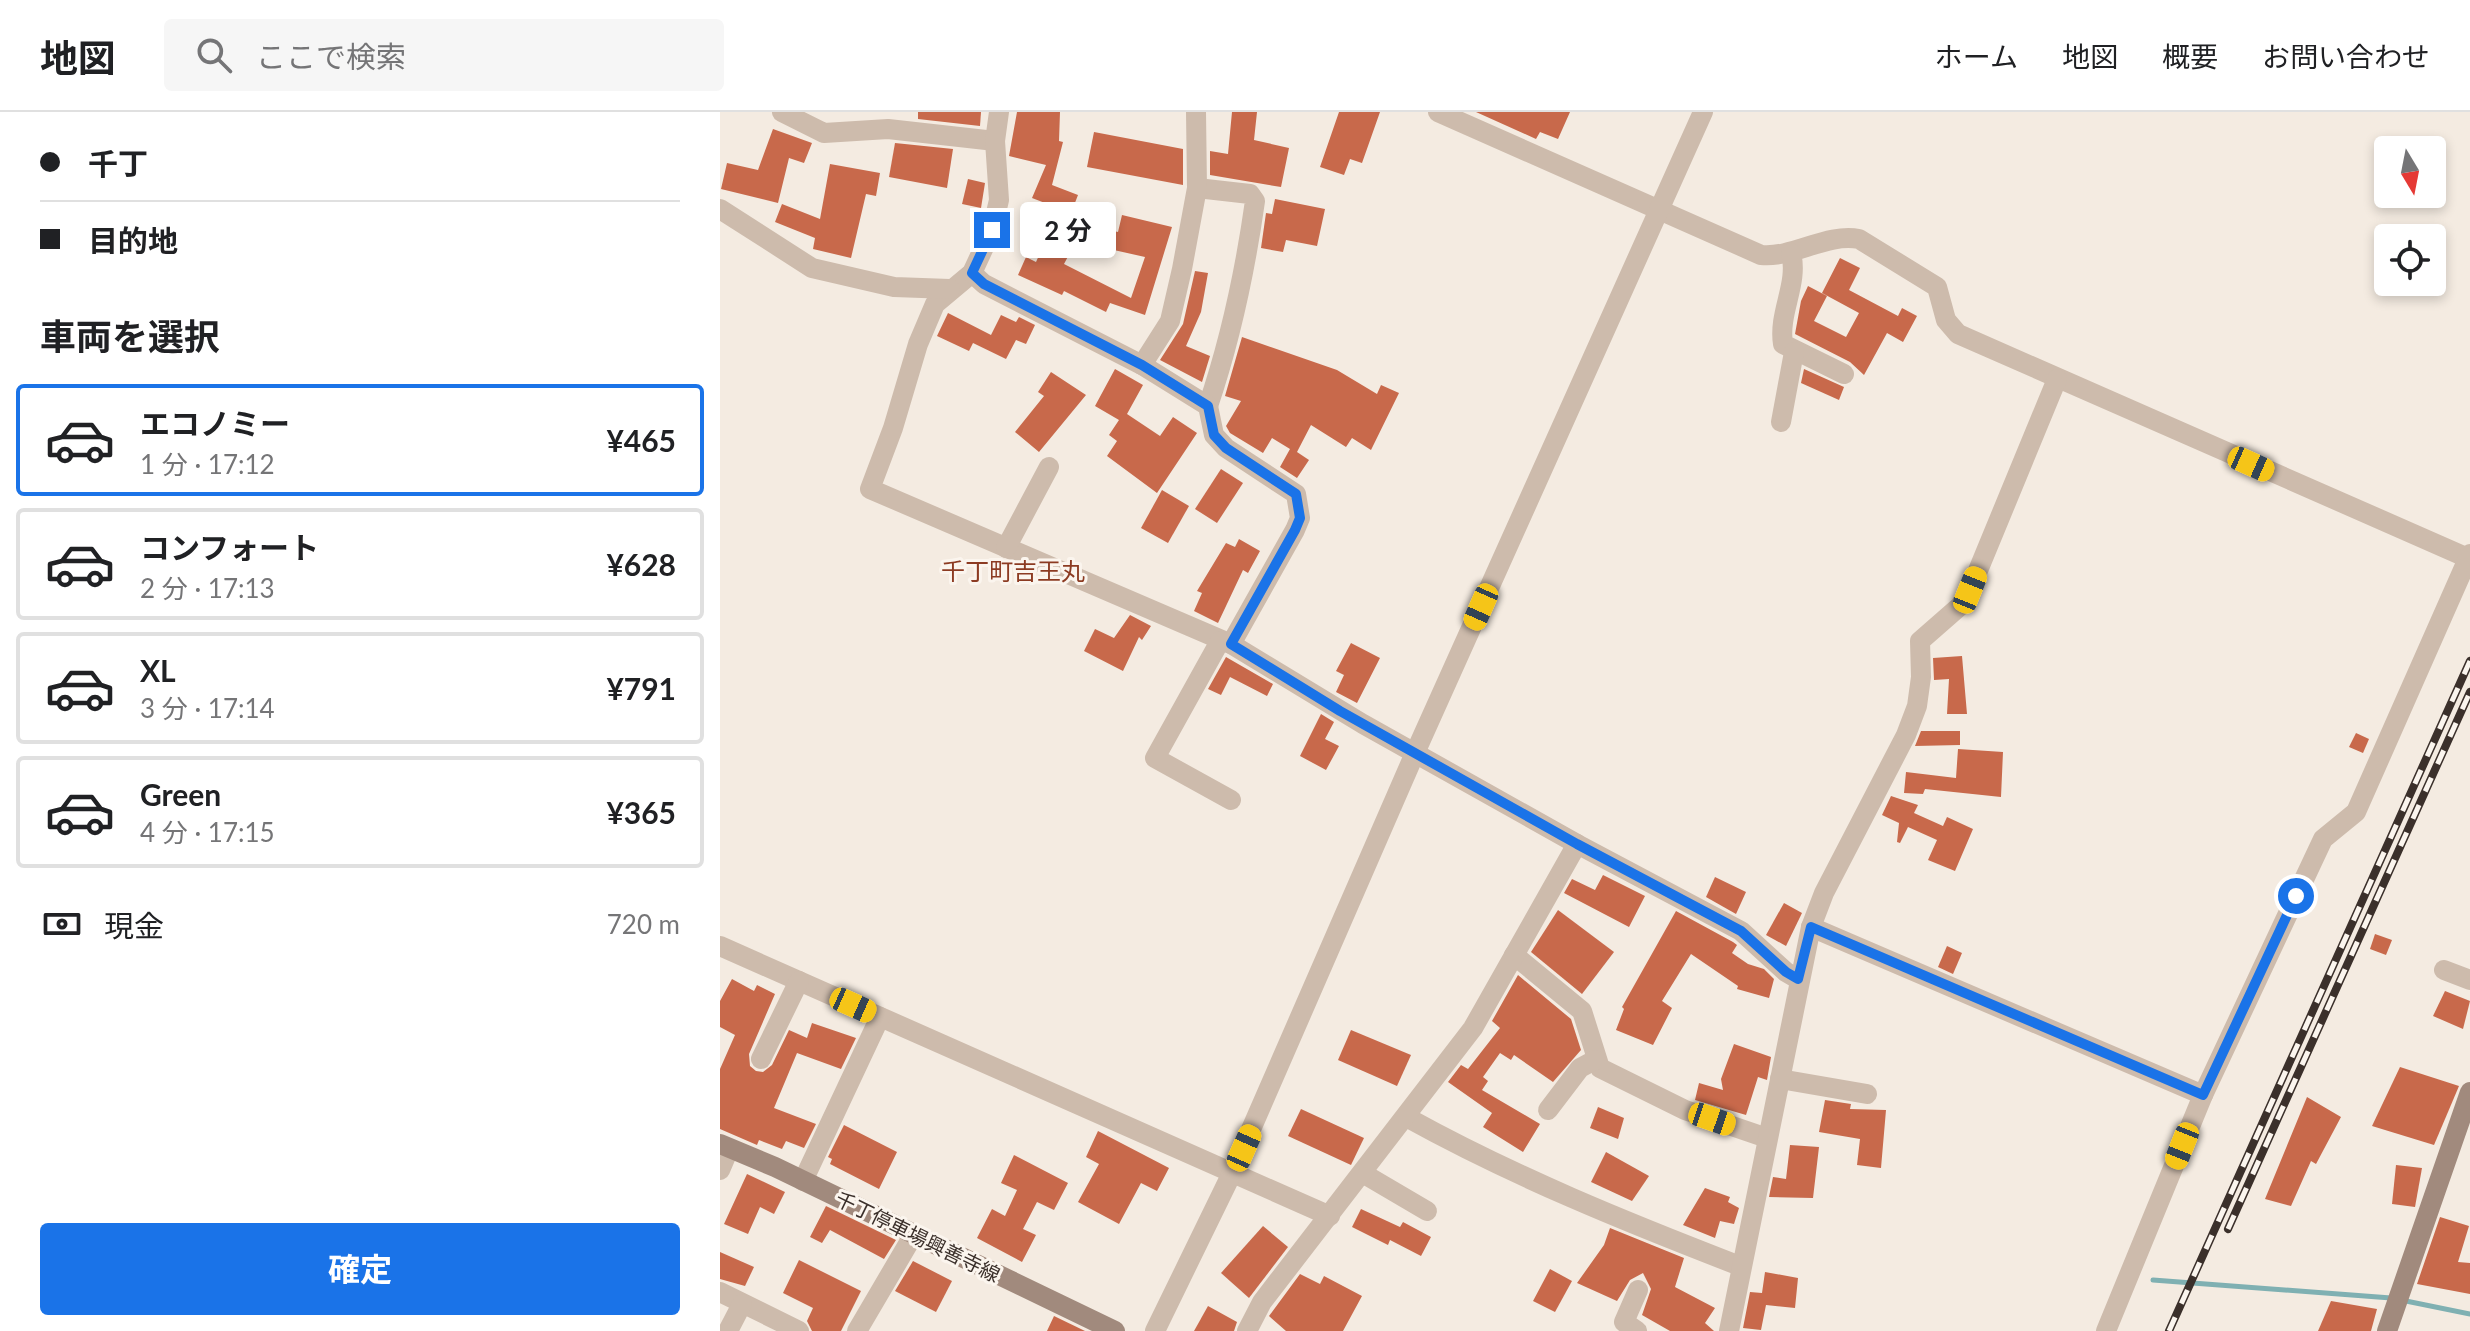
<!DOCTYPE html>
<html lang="ja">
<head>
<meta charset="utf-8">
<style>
  :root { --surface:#fff; --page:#f6f6f6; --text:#202124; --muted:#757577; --line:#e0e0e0; --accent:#1a73e8 }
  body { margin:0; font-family:Lato,"Noto Sans JP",sans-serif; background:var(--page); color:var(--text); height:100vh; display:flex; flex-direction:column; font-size:30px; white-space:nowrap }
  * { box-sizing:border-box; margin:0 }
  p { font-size:26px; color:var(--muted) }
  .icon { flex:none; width:44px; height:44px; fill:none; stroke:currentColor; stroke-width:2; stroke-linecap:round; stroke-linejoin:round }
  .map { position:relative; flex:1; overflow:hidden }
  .drawer { display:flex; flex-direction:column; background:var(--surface); width:720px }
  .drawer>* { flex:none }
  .top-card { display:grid; align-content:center; height:176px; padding:0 40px; background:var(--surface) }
  .needle { width:52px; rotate:170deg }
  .controls { position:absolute; left:1654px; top:24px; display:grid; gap:16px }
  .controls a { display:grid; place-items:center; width:72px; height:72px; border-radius:8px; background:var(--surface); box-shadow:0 4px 12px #0003; font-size:40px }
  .end { position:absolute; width:36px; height:36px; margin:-18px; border:10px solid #1a73e8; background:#fff; box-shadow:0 0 0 4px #fff }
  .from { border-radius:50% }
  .bubble { position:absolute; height:56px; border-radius:8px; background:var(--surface); box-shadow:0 4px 12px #0003; font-size:26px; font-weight:700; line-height:56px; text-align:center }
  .car { position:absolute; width:24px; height:48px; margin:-24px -12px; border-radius:10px; box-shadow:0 0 6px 2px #0007; background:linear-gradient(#f5c518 24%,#345 0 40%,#f5c518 0 76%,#345 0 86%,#f5c518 0) }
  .top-card b { display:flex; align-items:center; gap:28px; height:76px; font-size:30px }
  .top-card b+b { border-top:2px solid var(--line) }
  .top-card i { width:20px; height:20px; background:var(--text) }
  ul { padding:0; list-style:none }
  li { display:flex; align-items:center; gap:24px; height:112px; margin:0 16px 12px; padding:0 24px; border:4px solid var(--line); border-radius:8px }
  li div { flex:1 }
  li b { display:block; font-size:30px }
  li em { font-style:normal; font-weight:700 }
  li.on { border-color:var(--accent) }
  li>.icon { width:72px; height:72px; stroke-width:1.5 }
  h2 { padding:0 40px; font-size:36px; line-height:96px }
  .pay { display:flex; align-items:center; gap:20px; height:88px; padding:0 40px; font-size:30px }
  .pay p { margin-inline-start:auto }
  .action { display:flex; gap:16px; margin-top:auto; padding:16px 40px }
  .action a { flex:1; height:92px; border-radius:8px; background:var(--accent); color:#fff; font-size:32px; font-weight:700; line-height:92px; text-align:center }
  header { display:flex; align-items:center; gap:48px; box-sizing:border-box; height:112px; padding:0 40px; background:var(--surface); border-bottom:2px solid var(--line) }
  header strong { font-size:38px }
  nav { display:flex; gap:44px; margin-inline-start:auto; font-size:28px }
  .search { width:560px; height:72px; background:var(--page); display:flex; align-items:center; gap:20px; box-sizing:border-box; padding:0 28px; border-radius:8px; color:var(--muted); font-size:30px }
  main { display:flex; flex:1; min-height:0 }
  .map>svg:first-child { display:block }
</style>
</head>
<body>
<header>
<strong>地図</strong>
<div class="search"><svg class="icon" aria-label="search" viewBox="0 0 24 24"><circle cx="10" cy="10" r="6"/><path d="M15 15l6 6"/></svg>ここで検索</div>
<nav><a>ホーム</a><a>地図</a><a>概要</a><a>お問い合わせ</a></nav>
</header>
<main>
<section class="drawer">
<div class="top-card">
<b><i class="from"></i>千丁</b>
<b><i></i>目的地</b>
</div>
<h2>車両を選択</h2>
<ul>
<li class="on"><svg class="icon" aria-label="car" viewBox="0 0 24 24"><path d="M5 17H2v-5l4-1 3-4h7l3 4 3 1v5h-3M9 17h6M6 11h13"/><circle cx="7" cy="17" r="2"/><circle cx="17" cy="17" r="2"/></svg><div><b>エコノミー</b><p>1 分 · 17:12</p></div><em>¥465</em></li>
<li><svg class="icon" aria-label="car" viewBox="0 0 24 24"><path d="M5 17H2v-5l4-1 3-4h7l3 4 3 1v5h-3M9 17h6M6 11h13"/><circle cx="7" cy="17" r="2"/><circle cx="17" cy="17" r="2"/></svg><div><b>コンフォート</b><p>2 分 · 17:13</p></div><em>¥628</em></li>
<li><svg class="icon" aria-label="car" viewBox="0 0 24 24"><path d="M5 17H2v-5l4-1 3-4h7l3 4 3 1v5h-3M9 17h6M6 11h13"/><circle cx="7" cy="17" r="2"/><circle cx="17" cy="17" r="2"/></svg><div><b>XL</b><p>3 分 · 17:14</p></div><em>¥791</em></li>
<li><svg class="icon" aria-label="car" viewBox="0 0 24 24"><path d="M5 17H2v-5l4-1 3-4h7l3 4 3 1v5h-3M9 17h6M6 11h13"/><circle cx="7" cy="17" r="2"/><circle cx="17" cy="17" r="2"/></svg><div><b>Green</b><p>4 分 · 17:15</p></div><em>¥365</em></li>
</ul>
<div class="pay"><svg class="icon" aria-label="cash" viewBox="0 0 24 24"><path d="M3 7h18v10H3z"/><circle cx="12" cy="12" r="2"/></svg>現金<p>720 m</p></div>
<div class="action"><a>確定</a></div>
</section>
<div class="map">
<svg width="1750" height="1219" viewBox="0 0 1750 1219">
  <rect width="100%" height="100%" fill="#f4ebe1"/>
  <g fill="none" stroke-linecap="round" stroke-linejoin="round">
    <!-- stream -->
    <g stroke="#7fb0b2" stroke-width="5">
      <polyline points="1433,1168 1671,1186"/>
      <polyline points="1681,1188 1750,1202"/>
    </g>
  </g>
  <!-- building -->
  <g fill="#c8694b">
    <polygon points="198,0 261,0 260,14 198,7"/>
    <polygon points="297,0 340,0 339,29 343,30 332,73 358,83 351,101 312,86 326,53 289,44"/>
    <polygon points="512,0 537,0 534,28 569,36 561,75 490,63 490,39 508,42"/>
    <polygon points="619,0 660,0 642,51 630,47 624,63 600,55"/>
    <polygon points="756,0 850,0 838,27 820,20 816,27"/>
    <polygon points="53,17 92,31 84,51 69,46 58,91 1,77 7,51 38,58"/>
    <polygon points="374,20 463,37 463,73 367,55"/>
    <polygon points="175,31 233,37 227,76 169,65"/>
    <polygon points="110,52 160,61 156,84 146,82 131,146 93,137 95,126 55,110 62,92 100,107"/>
    <polygon points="248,67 265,71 261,96 242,92"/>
    <polygon points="555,87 605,97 597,134 566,128 563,140 541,136 546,101 552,102"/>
    <polygon points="402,103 452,115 425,203 390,191 386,200 344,179 342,183 298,163 306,145 316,150 327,126 352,137 344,152 411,186 425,145 376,134 381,116 398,120"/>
    <polygon points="1120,146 1140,156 1129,178 1178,204 1182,196 1197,204 1183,230 1167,221 1144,263 1130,250 1075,222 1081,189 1088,174 1107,184 1094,209 1126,225 1139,201 1102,181"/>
    <polygon points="475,159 488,161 481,200 466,234 490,244 482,270 440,248 463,212"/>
    <polygon points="228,201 271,223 281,203 296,210 299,205 315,213 306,232 296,228 286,247 253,231 249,239 217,224"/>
    <polygon points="522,225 617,258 657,282 661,273 679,281 651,338 632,326 626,335 591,313 577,340 589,348 577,366 560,355 570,337 552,326 543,341 510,321 506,314 521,289 505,284"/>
    <polygon points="395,257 423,273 407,302 440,324 453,305 477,321 437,381 387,344 397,329 389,323 399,308 375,294"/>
    <polygon points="1084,257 1124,275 1119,288 1081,271"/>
    <polygon points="331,260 366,283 319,340 295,320 324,284 318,280"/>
    <polygon points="501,357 523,371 497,411 475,397"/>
    <polygon points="442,378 469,394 448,431 421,416"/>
    <polygon points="519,427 540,439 528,461 523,458 498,511 474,499 482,481 477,479 506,431 515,435"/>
    <polygon points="410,503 431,514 422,528 419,525 403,559 364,539 375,517 394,526"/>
    <polygon points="631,531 660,546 637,591 616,580 624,563 616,559"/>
    <polygon points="1242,544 1247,602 1227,602 1229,567 1214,568 1213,546"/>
    <polygon points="506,545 553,572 547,584 510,565 501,583 488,577"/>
    <polygon points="601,602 614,610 605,627 619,634 606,658 580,644"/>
    <polygon points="1201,619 1240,619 1240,633 1195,634"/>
    <polygon points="1636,621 1649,627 1643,641 1629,635"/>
    <polygon points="1238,637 1283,640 1281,685 1205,677 1203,682 1184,681 1186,660 1236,666"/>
    <polygon points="1171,684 1198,693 1194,701 1223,714 1227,705 1253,717 1235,759 1208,748 1217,728 1188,715 1180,731 1177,730 1179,711 1162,703"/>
    <polygon points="883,763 925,784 909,815 844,781 852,767 875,778"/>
    <polygon points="995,765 1026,780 1016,802 986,785"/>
    <polygon points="1064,791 1082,801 1066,834 1046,823"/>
    <polygon points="838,798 894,840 862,882 811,840"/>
    <polygon points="956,799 1013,830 1017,833 1012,841 1028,852 1044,857 1054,867 1049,886 1017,877 1018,874 971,842 942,889 952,896 933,933 896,918 904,897 902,895"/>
    <polygon points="1655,822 1672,828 1666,843 1650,837"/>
    <polygon points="1227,834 1242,841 1233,862 1218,855"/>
    <polygon points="798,863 851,907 861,938 833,970 794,943 791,948 780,941 763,965 768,969 762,978 820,1012 803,1040 763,1015 772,1001 728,970 741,953 748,957 780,916 772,909"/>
    <polygon points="12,867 34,879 37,873 55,882 29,942 30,954 36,959 43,960 52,953 69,918 87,926 92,911 136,926 121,957 77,941 54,996 96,1012 84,1036 66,1029 62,1037 39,1028 37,1033 0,1017 0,957 15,923 0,915 0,889"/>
    <polygon points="1725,879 1750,889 1743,917 1713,904"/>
    <polygon points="631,918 691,943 677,974 618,948"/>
    <polygon points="1014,932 1051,945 1047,968 1038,965 1026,1003 975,988 979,971 1003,978 1001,967"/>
    <polygon points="1680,955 1739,974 1714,1033 1652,1014"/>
    <polygon points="1587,985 1621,1005 1596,1052 1591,1049 1571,1094 1545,1087"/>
    <polygon points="1105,988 1131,992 1130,997 1166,998 1161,1056 1137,1053 1140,1027 1099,1020"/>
    <polygon points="878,995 904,1006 898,1027 870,1016"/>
    <polygon points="581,997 644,1026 631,1053 568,1024"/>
    <polygon points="124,1013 177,1040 159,1077 110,1052 112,1047 108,1045"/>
    <polygon points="378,1019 449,1056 437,1079 421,1071 399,1112 358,1090 379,1052 366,1045"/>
    <polygon points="1070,1033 1099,1035 1093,1086 1049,1085 1053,1065 1066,1067"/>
    <polygon points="886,1040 929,1064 912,1089 871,1070"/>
    <polygon points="294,1043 348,1071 334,1098 317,1090 303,1117 316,1123 302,1150 257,1126 272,1097 285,1104 297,1078 281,1071"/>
    <polygon points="1676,1053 1702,1056 1695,1095 1672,1092"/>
    <polygon points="27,1062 65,1080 54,1102 40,1095 28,1122 4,1112"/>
    <polygon points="985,1076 1010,1085 1008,1090 1019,1096 1014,1112 1000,1109 995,1126 963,1113"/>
    <polygon points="106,1094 176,1128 164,1147 110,1118 102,1131 90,1125"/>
    <polygon points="641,1097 680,1115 683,1110 711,1125 701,1144 670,1128 668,1133 632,1115"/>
    <polygon points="1720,1105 1749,1114 1738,1150 1750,1151 1750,1182 1697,1172"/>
    <polygon points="543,1114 568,1135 529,1186 501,1161"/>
    <polygon points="890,1116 964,1146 955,1175 995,1196 985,1211 994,1219 950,1219 922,1203 931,1177 923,1161 910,1168 897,1189 857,1171 884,1133"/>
    <polygon points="0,1140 34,1155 25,1174 0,1167"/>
    <polygon points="79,1148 141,1179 121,1219 92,1219 87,1209 93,1196 63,1181"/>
    <polygon points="193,1149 232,1169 216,1200 175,1179"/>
    <polygon points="830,1157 852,1169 835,1200 813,1189"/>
    <polygon points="1045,1160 1078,1166 1075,1196 1046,1193 1041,1218 1023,1216 1030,1180 1042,1181"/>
    <polygon points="580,1162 600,1172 604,1164 642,1184 623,1219 566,1219 549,1204"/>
    <polygon points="1611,1189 1657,1197 1651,1219 1598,1219"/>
    <polygon points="488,1194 517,1210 514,1219 474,1219"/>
    <polygon points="334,1204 365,1219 327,1219"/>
  </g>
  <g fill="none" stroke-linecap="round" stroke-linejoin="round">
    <!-- minor -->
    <g stroke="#cdbbac" stroke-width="20">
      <polyline points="62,0 104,21 168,17 275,29"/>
      <polyline points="279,0 275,29 279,88 272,118 252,161 215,192 198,232 173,316 150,377 511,532 643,612 857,732 1021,819 1066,860 1078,867"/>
      <path d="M718,0L1041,143C1074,146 1106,121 1139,127L1217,175L1226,208L1238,222L1748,446"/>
      <path d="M477,76L530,82L535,89C525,160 511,226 488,294"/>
      <polyline points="0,97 92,156 174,175 230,177"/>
      <path d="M1071,141C1079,172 1058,200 1063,232L1124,262"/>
      <polyline points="252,161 264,172 422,253 488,294 494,323 506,336 576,382 580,406 575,418 511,532"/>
      <polyline points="422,253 450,209 462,157 477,76 476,0"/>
      <polyline points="1061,310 1074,240"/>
      <polyline points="286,436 329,355"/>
      <polyline points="500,529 435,646 511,688"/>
      <polyline points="1091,815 1483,983"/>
      <polyline points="0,834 610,1104"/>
      <polyline points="794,843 862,899 880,956 965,998 1047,1026"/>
      <polyline points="1724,858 1750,868"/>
      <polyline points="41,947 79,869"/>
      <polyline points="1060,967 1147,982"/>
      <polyline points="828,998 860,956 875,948"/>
      <path d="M688,1006C795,1065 906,1110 1020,1154"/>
      <polyline points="0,1058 9,1037"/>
      <polyline points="644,1062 707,1099"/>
      <polyline points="83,1069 160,905"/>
      <polyline points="0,1180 79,1219"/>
      <polyline points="8,1219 22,1192"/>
      <polyline points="137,1219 194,1122"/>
      <polyline points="527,1219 542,1190 753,916 857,732"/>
      <polyline points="917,1219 904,1210 918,1178"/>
      <polyline points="1009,1219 1091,815 1104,781 1186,623 1197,594 1201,565 1200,529 1240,494 1250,478 1337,267"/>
      <polyline points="1386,1219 1483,983 1603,727 1636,700 1750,442"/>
    </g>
    <!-- tertiary -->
    <polyline stroke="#cdbbac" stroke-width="20" points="435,1219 512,1061 695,641 983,0"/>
    <!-- secondary -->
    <g stroke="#a18a7d" stroke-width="20">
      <polyline points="0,1032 55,1055 395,1219"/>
      <polyline points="1667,1219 1750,980"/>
    </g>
    <!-- rail casing -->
    <g stroke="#3b302b" stroke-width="8">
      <g id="rail">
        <polyline points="1508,1117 1750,580"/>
        <polyline points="1449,1219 1750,549"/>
      </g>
    </g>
    <!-- rail -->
    <use href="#rail" stroke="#fbf5ee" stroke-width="5" stroke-dasharray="15" stroke-linecap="butt"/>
  </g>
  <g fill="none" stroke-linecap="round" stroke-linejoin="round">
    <!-- route -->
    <polyline stroke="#1a73e8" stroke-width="10" points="272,118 252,161 264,172 422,253 488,294 494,323 506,336 576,382 580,406 575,418 511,532 620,599 857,732 1021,819 1066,860 1078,867 1091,815 1483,983 1576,784"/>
  </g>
  <g text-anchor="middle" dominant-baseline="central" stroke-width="6" stroke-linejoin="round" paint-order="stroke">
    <!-- street labels -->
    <g font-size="20" fill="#3b302b" stroke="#fbf5ee">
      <text transform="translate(198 1124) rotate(26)">千丁停車場興善寺線</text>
    </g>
    <!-- quarter labels -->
    <g font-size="24" fill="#8c3b22" stroke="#fbf5ee">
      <text x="293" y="458">千丁町吉王丸</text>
    </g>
  </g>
</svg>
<div class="controls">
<a><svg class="needle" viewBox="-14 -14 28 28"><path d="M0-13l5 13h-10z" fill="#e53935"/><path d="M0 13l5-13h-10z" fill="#757577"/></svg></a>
<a><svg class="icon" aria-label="locate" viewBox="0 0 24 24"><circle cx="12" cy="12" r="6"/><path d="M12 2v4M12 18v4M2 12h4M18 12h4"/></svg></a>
</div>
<i class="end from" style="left:1576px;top:784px"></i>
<i class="end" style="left:272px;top:118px"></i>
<div class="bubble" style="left:300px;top:90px;width:96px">2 分</div>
<i class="car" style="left:1531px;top:352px;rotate:114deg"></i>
<i class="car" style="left:1250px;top:478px;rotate:22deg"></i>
<i class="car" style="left:761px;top:495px;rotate:204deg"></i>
<i class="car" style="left:133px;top:893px;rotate:114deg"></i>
<i class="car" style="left:992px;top:1007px;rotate:109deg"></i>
<i class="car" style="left:1462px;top:1034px;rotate:202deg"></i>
<i class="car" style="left:524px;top:1036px;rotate:24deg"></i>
</div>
</main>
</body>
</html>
